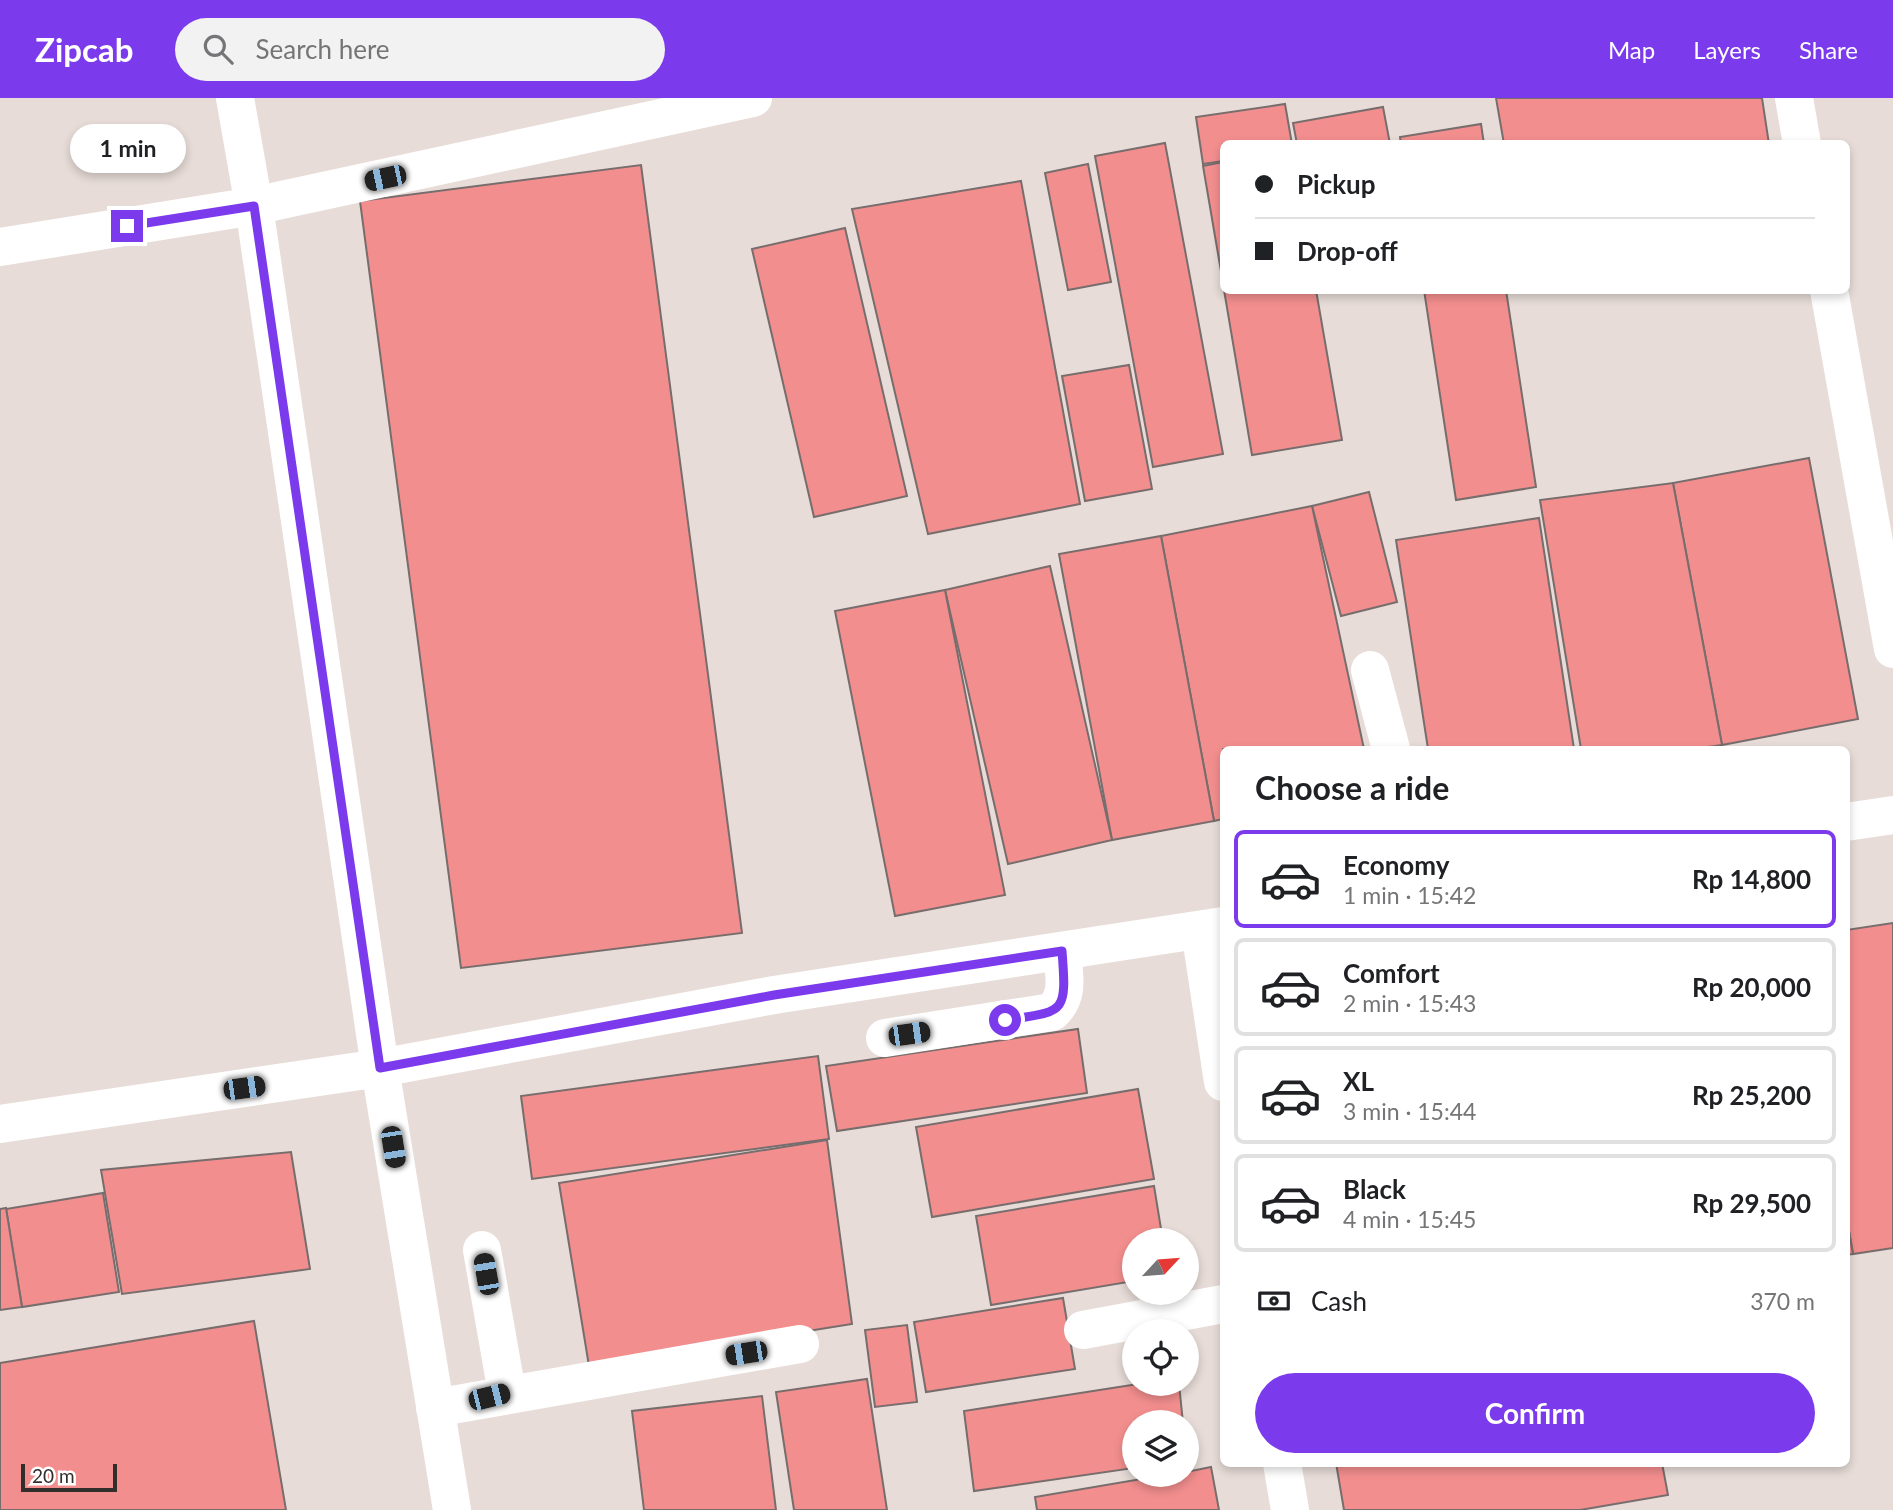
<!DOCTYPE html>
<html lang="en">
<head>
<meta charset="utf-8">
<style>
  :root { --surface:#fff; --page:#f2f2f2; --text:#202124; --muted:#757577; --line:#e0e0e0; --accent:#7c3aed }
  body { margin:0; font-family:Lato,sans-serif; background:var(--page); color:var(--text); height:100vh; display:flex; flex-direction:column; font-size:26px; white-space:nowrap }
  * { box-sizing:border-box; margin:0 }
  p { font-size:23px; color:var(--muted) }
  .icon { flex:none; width:38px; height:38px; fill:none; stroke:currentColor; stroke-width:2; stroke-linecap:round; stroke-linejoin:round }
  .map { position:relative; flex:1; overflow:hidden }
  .details { position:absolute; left:1220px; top:648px; width:630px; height:721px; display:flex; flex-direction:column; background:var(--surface); border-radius:10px; box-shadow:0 4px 10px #0003 }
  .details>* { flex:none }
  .guide { position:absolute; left:1220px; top:42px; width:630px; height:154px; border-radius:10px; box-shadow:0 4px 10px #0003; display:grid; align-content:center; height:154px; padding:0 35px; background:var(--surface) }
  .needle { width:46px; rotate:64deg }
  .controls { position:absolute; left:1122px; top:1130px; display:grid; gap:14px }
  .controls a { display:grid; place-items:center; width:77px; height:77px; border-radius:50%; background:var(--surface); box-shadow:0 4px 10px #0003; font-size:35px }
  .scale { position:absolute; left:21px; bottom:18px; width:96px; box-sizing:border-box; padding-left:7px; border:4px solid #322e2c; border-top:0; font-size:19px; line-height:24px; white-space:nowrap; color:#322e2c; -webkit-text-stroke:5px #fff; paint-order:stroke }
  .end { position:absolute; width:32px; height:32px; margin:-16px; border:9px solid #7c3aed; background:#fff; box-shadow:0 0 0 4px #fff }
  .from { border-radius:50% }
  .bubble { position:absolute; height:49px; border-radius:24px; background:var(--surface); box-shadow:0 4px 10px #0003; font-size:23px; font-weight:700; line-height:49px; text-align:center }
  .car { position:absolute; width:21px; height:42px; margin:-21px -10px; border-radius:9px; box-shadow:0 0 5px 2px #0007; background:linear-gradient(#222 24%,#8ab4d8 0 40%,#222 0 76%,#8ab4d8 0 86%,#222 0) }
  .guide b { display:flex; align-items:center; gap:24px; height:66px; font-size:26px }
  .guide b+b { border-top:2px solid var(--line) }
  .guide i { width:18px; height:18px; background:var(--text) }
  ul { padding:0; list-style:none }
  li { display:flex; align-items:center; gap:21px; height:98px; margin:0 14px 10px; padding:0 21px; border:4px solid var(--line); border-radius:10px }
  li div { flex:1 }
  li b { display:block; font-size:26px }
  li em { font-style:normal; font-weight:700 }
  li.on { border-color:var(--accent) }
  li>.icon { width:63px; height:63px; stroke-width:1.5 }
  h2 { padding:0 35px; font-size:32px; line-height:84px }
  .pay { display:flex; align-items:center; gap:18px; height:77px; padding:0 35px; font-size:26px }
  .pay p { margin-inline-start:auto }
  .button { display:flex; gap:14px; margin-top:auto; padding:14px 35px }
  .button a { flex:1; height:80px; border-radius:42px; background:var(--accent); color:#fff; font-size:28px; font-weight:700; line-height:80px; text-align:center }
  header { display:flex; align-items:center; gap:42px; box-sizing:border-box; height:98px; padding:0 35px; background:var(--accent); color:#fff }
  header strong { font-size:33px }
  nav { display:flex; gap:38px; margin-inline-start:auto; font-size:24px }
  .search { width:490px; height:63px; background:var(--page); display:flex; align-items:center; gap:18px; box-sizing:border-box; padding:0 24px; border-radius:38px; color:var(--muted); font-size:26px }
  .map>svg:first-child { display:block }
</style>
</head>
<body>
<header>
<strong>Zipcab</strong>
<div class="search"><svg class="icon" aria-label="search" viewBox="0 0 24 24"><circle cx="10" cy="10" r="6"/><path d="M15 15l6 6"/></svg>Search here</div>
<nav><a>Map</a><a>Layers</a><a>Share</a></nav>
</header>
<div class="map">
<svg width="1893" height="1412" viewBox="0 0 1893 1412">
  <rect width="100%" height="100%" fill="#e7dcd7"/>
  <!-- building -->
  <g fill="#f38e8e" stroke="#786d6d" stroke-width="2">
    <polygon points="1496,0 1762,0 1769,46 1504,46"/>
    <polygon points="1285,6 1292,46 1223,46 1223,63 1203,66 1196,19"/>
    <polygon points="1383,9 1390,46 1297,46 1293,25"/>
    <polygon points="1481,26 1484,46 1401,46 1400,39"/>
    <polygon points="1165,45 1223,356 1153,369 1095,58"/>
    <polygon points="1223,64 1223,185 1203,68"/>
    <polygon points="1088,66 1111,184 1068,192 1045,75"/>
    <polygon points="641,67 742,835 461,870 360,103"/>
    <polygon points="1021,83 1080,406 928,436 852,111"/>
    <polygon points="845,130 907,398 814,419 752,151"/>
    <polygon points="1224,192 1316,192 1342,342 1252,357"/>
    <polygon points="1424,192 1506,192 1536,389 1456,402"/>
    <polygon points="1129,267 1152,391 1085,403 1062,278"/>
    <polygon points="1809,360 1858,621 1722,647 1673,385"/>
    <polygon points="1673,385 1722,647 1694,651 1581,651 1540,402"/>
    <polygon points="1369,394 1397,504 1341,518 1312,408"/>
    <polygon points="1312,408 1364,651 1223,651 1223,721 1214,723 1161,438"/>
    <polygon points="1539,420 1574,651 1428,651 1396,442"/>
    <polygon points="1161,438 1214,723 1112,742 1059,456"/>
    <polygon points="1050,468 1112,742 1008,766 945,492"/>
    <polygon points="945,492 1005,797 895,818 835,513"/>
    <polygon points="1893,825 1893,1150 1853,1156 1846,1116 1846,832"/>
    <polygon points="1078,931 1087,995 837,1033 826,968"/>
    <polygon points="818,958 829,1041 532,1081 521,998"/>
    <polygon points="1138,991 1154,1081 932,1119 916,1029"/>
    <polygon points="827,1042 852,1226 589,1268 559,1085"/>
    <polygon points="291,1054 310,1171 122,1196 101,1072"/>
    <polygon points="1154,1088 1163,1143 1134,1143 1134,1183 991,1207 976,1118"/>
    <polygon points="103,1095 119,1194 22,1209 6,1111"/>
    <polygon points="6,1110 22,1209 0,1212 0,1111"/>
    <polygon points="1846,1116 1853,1156 1846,1157"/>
    <polygon points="1063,1200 1075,1271 926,1294 914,1224"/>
    <polygon points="254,1223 286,1412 0,1412 0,1265"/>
    <polygon points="907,1227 917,1304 875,1309 865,1232"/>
    <polygon points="867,1281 887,1412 794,1412 776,1294"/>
    <polygon points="1138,1286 1179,1286 1183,1325 1134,1325 1134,1370 974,1393 964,1313"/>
    <polygon points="762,1298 776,1412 644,1412 632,1313"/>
    <polygon points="1336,1365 1662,1365 1668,1397 1580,1412 1344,1412"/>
    <polygon points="1211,1369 1219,1412 1037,1412 1035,1399 1165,1377 1186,1377 1186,1374"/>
  </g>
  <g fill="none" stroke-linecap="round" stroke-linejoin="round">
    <!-- minor -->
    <g stroke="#fff" stroke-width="38">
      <polyline points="235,0 254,108 380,970 452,1412"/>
      <polyline points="1794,0 1802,46"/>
      <polyline points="0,149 254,108 753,0"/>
      <polyline points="1829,192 1893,551"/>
      <polyline points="1370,572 1391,651"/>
      <polyline points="1846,724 1893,717"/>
      <polyline points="1200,832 1223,984"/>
      <path d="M885,940L1052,914C1070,897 1064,877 1062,854"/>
      <polyline points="0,1026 380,970 774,897 1223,828"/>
      <polyline points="482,1152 507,1295"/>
      <polyline points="1083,1232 1223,1206"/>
      <polyline points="435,1310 800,1246"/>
      <polyline points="1282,1365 1290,1412"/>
    </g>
  </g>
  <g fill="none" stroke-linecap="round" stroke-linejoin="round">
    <!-- route -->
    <path stroke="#7c3aed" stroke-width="9" d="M127,128L254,108L380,970L774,897L1062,853C1067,917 1065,913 1005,922"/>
  </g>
</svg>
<div class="controls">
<a><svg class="needle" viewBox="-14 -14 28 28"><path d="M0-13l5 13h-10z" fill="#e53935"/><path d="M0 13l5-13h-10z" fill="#757577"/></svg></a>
<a><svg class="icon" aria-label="locate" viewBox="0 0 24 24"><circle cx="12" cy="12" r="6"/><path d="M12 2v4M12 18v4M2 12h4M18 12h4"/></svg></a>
<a><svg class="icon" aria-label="layers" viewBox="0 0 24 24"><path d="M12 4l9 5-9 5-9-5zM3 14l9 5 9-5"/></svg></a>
</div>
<div class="scale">20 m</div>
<i class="end from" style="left:1005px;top:922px"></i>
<i class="end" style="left:127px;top:128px"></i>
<div class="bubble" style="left:70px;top:26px;width:116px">1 min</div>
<i class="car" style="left:385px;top:80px;rotate:258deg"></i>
<i class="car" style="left:909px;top:936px;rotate:82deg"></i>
<i class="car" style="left:244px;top:990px;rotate:82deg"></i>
<i class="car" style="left:393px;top:1049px;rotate:171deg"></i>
<i class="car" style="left:486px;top:1176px;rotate:350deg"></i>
<i class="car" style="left:746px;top:1255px;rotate:261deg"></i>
<i class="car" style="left:489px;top:1299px;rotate:76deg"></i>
<div class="guide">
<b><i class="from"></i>Pickup</b>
<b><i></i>Drop-off</b>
</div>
<section class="details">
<h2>Choose a ride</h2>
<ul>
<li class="on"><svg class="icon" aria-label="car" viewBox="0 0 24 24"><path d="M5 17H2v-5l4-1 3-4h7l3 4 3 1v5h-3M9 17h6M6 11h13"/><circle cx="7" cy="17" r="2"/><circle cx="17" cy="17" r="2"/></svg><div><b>Economy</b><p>1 min · 15:42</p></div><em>Rp 14,800</em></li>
<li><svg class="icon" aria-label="car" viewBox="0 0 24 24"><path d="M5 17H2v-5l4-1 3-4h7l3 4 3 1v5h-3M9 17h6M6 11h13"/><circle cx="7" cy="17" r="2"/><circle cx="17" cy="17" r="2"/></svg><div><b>Comfort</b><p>2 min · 15:43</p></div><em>Rp 20,000</em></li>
<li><svg class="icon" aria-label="car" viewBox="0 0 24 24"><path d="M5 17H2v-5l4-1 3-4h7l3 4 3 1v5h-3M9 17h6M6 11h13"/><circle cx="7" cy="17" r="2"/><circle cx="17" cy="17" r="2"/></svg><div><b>XL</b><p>3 min · 15:44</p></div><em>Rp 25,200</em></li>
<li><svg class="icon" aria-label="car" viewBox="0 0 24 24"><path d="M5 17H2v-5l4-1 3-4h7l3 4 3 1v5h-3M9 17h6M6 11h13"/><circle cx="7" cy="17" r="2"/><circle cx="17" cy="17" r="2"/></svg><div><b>Black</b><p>4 min · 15:45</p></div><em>Rp 29,500</em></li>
</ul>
<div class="pay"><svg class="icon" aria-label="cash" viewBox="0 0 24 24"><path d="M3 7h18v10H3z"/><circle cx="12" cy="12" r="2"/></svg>Cash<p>370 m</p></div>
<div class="button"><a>Confirm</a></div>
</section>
</div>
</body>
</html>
